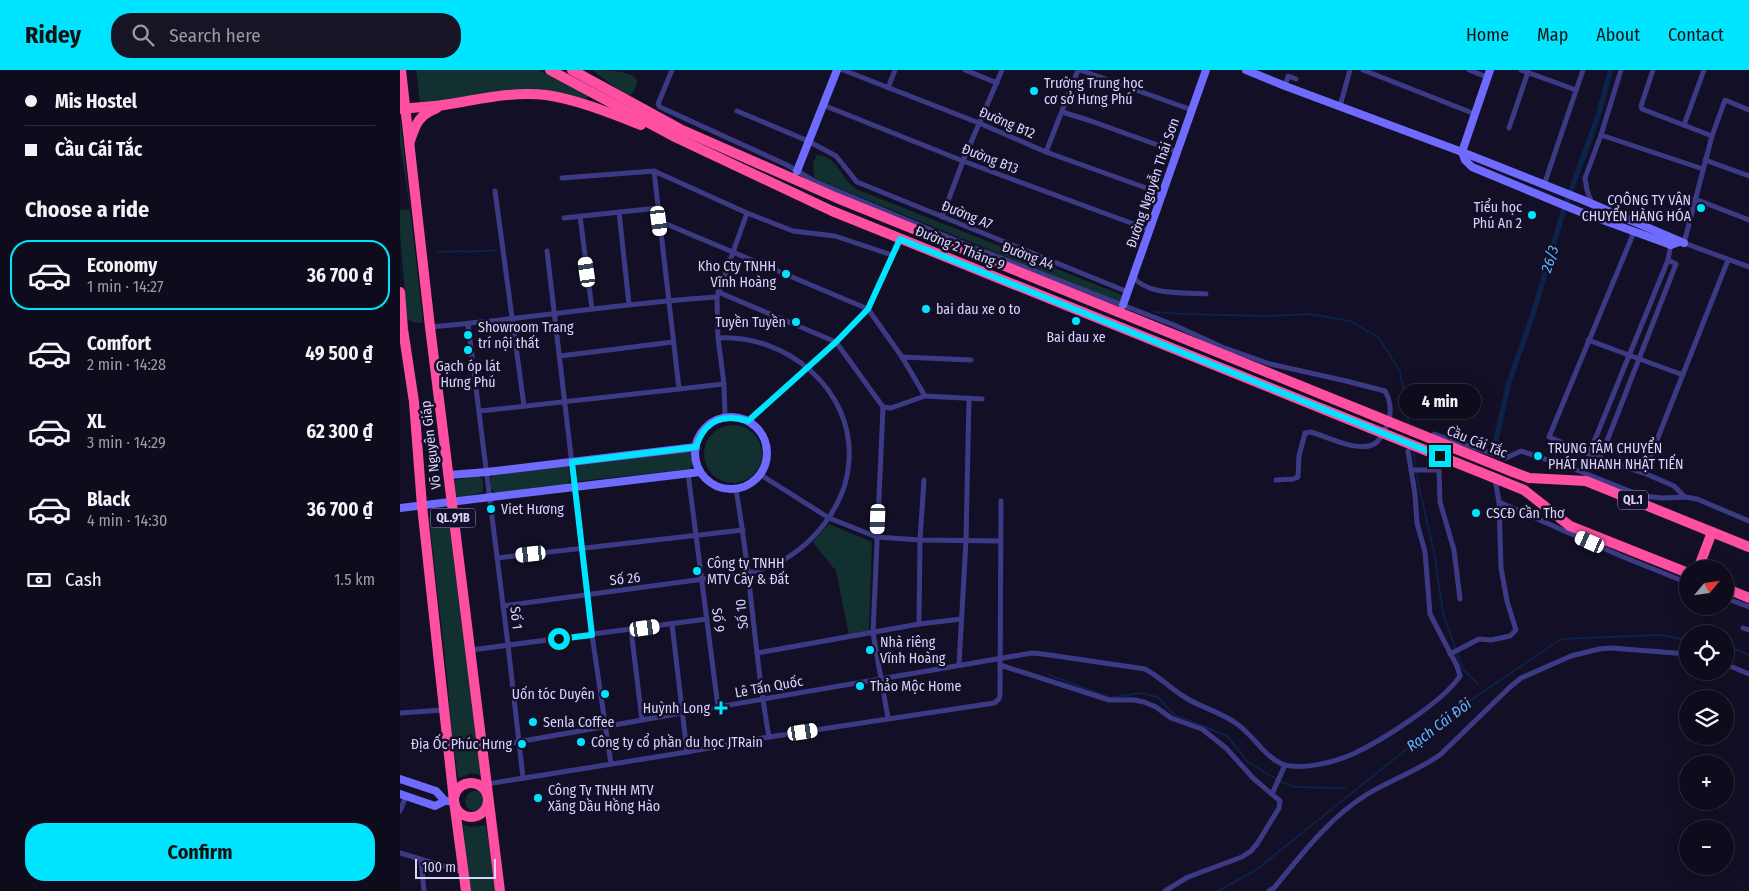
<!DOCTYPE html>
<html lang="en">
<head>
<meta charset="utf-8">
<style>
  :root { --surface:#0e0b1c; --page:#171425; --text:#f1f3f6; --muted:#9b9ba3; --line:#2e2b3b; --accent:#00e5ff }
  body { margin:0; font-family:"Fira Sans Condensed",sans-serif; background:var(--page); color:var(--text); height:100vh; display:flex; flex-direction:column; font-size:19px; white-space:nowrap }
  * { box-sizing:border-box; margin:0 }
  p { font-size:16px; color:var(--muted) }
  .icon { flex:none; width:28px; height:28px; fill:none; stroke:currentColor; stroke-width:2; stroke-linecap:round; stroke-linejoin:round }
  .map { position:relative; flex:1; overflow:hidden }
  .drawer { display:flex; flex-direction:column; background:var(--surface); width:400px }
  .drawer>* { flex:none }
  .guide { display:grid; align-content:center; height:110px; padding:0 25px; background:var(--surface) }
  .needle { width:32px; rotate:61deg }
  .controls { position:absolute; left:1279px; top:490px; display:grid; gap:10px }
  .controls a { display:grid; place-items:center; width:55px; height:55px; border-radius:50%; background:var(--surface); box-shadow:0 5px 20px #0002,0 0 0 1px var(--line); font-size:25px }
  .scale { position:absolute; left:15px; bottom:12px; width:81px; box-sizing:border-box; padding-left:5px; border:2px solid #d9d4ff; border-top:0; font-size:14px; line-height:18px; white-space:nowrap; color:#d9d4ff; -webkit-text-stroke:4px #130f26; paint-order:stroke }
  .end { position:absolute; width:22px; height:22px; margin:-11px; border:6px solid #00e5ff; background:#111; box-shadow:0 0 0 2px #111 }
  .from { border-radius:50% }
  .bubble { position:absolute; height:35px; border-radius:18px; background:var(--surface); box-shadow:0 5px 20px #0002,0 0 0 1px var(--line); font-size:16px; font-weight:700; line-height:35px; text-align:center }
  .car { position:absolute; width:15px; height:30px; margin:-15px -8px; border-radius:6px; box-shadow:0 0 4px 1px #0007; background:linear-gradient(#fff 24%,#345 0 40%,#fff 0 76%,#345 0 86%,#fff 0) }
  .guide b { display:flex; align-items:center; gap:18px; height:48px; font-size:19px }
  .guide b+b { border-top:1px solid var(--line) }
  .guide i { width:12px; height:12px; background:var(--text) }
  ul { padding:0; list-style:none }
  li { display:flex; align-items:center; gap:15px; height:70px; margin:0 10px 8px; padding:0 15px; border:2px solid transparent; border-radius:20px }
  li div { flex:1 }
  li b { display:block; font-size:19px }
  li em { font-style:normal; font-weight:700 }
  li.current { border-color:var(--accent) }
  li>.icon { width:45px; height:45px; stroke-width:1.5 }
  h2 { padding:0 25px; font-size:22px; line-height:60px }
  .pay { display:flex; align-items:center; gap:12px; height:55px; padding:0 25px; font-size:19px }
  .pay p { margin-inline-start:auto }
  .action { display:flex; gap:10px; margin-top:auto; padding:10px 25px }
  .action a { flex:1; height:58px; border-radius:20px; background:var(--accent); color:#111; font-size:20px; font-weight:700; line-height:58px; text-align:center }
  header { display:flex; align-items:center; gap:30px; box-sizing:border-box; height:70px; padding:0 25px; background:var(--accent); color:#111 }
  header strong { font-size:24px }
  nav { display:flex; gap:28px; margin-inline-start:auto; font-size:18px }
  .search { width:350px; height:45px; background:var(--page); display:flex; align-items:center; gap:12px; box-sizing:border-box; padding:0 18px; border-radius:20px; color:var(--muted); font-size:19px }
  main { display:flex; flex:1; min-height:0 }
  .map>svg:first-child { display:block }
</style>
</head>
<body>
<header>
<strong>Ridey</strong>
<div class="search"><svg class="icon" aria-label="search" viewBox="0 0 24 24"><circle cx="10" cy="10" r="6"/><path d="M15 15l6 6"/></svg>Search here</div>
<nav><a>Home</a><a>Map</a><a>About</a><a>Contact</a></nav>
</header>
<main>
<section class="drawer">
<div class="guide">
<b><i class="from"></i>Mis Hostel</b>
<b><i></i>Cầu Cái Tắc</b>
</div>
<h2>Choose a ride</h2>
<ul>
<li class="current"><svg class="icon" aria-label="car" viewBox="0 0 24 24"><path d="M5 17H2v-5l4-1 3-4h7l3 4 3 1v5h-3M9 17h6M6 11h13"/><circle cx="7" cy="17" r="2"/><circle cx="17" cy="17" r="2"/></svg><div><b>Economy</b><p>1 min · 14:27</p></div><em>36 700 ₫</em></li>
<li><svg class="icon" aria-label="car" viewBox="0 0 24 24"><path d="M5 17H2v-5l4-1 3-4h7l3 4 3 1v5h-3M9 17h6M6 11h13"/><circle cx="7" cy="17" r="2"/><circle cx="17" cy="17" r="2"/></svg><div><b>Comfort</b><p>2 min · 14:28</p></div><em>49 500 ₫</em></li>
<li><svg class="icon" aria-label="car" viewBox="0 0 24 24"><path d="M5 17H2v-5l4-1 3-4h7l3 4 3 1v5h-3M9 17h6M6 11h13"/><circle cx="7" cy="17" r="2"/><circle cx="17" cy="17" r="2"/></svg><div><b>XL</b><p>3 min · 14:29</p></div><em>62 300 ₫</em></li>
<li><svg class="icon" aria-label="car" viewBox="0 0 24 24"><path d="M5 17H2v-5l4-1 3-4h7l3 4 3 1v5h-3M9 17h6M6 11h13"/><circle cx="7" cy="17" r="2"/><circle cx="17" cy="17" r="2"/></svg><div><b>Black</b><p>4 min · 14:30</p></div><em>36 700 ₫</em></li>
</ul>
<div class="pay"><svg class="icon" aria-label="cash" viewBox="0 0 24 24"><path d="M3 7h18v10H3z"/><circle cx="12" cy="12" r="2"/></svg>Cash<p>1.5 km</p></div>
<div class="action"><a>Confirm</a></div>
</section>
<div class="map">
<svg width="1349" height="821" viewBox="0 0 1349 821">
  <rect width="100%" height="100%" fill="#130f26"/>
  <!-- green -->
  <g fill="#12302f">
    <polygon points="16,0 139,0 188,26 187,29 144,23 20,33"/>
    <path d="M192,0C202,0 239,0 237,13C237,17 233,21 232,24L226,26Z"/>
    <path d="M0,47L23,252C18,254 11,253 7,248L0,164V140L10,139L0,72Z"/>
    <path d="M417,85C438,86 441,109 456,119L722,225L723,228L720,233L414,108L413,93Z"/>
    <circle cx="333" cy="384" r="29"/>
    <polygon points="287,381 293,384 293,395 290,399 181,411 177,410 176,397 177,395"/>
    <polygon points="166,396 169,399 170,411 167,414 96,423 91,419 90,408 94,405"/>
    <polygon points="79,406 83,410 83,422 60,428 55,425 55,410"/>
    <polygon points="40,443 49,447 82,704 80,705 71,703 60,708 58,707 50,653 48,614 29,448"/>
    <polygon points="429,454 472,472 469,559 468,561 449,565 436,501 413,472"/>
    <circle cx="75" cy="731" r="10"/>
    <polygon points="63,755 71,757 86,755 95,821 69,821"/>
  </g>
  <g fill="none" stroke-linecap="round" stroke-linejoin="round">
    <!-- stream -->
    <g stroke="#0c2248" stroke-width="2">
      <path d="M38,182C57,180 76,183 96,180"/>
      <polyline points="755,242 784,244 870,246 909,244 950,251 978,267 1000,301 1009,355"/>
      <polyline points="1013,379 1019,417 1034,482 1043,543 1062,598 1078,614"/>
      <polyline points="1325,575 1349,585"/>
      <polyline points="649,605 711,628 740,623 758,627 774,645 803,656 827,666 848,692 881,712 896,717 945,718"/>
      <polyline points="818,821 856,800 1049,645 1161,569 1260,565 1288,570"/>
    </g>
    <!-- canal -->
    <polyline stroke="#0c2248" stroke-width="5.5" points="1094,379 1109,312 1133,244 1163,142 1196,52 1211,0"/>
    <!-- street -->
    <g stroke="#3d3a85" stroke-width="5">
      <path d="M272,0L258,34L260,37L387,95L414,111L560,172L774,255L822,277L870,294L946,311L985,321C991,331 992,345 987,355C984,361 982,367 977,372C962,385 928,367 911,362L905,363L899,386L898,407L893,409L876,410"/>
      <polyline points="443,0 579,53 646,82 763,124"/>
      <polyline points="565,0 597,13"/>
      <polyline points="680,0 792,40"/>
      <polyline points="963,0 1075,44"/>
      <polyline points="1069,0 1087,7"/>
      <polyline points="1121,0 1176,20"/>
      <polyline points="1253,0 1241,36 1242,39 1312,66 1284,173 1349,197"/>
      <polyline points="885,16 888,6 896,9"/>
      <polyline points="488,18 495,0"/>
      <polyline points="423,35 563,91 750,160"/>
      <polyline points="940,36 950,0"/>
      <polyline points="337,41 408,71 436,86 457,112 728,222"/>
      <polyline points="662,42 691,51 777,82"/>
      <polyline points="1284,55 1304,0"/>
      <polyline points="1109,58 1128,2"/>
      <polyline points="1201,65 1303,99"/>
      <polyline points="1312,66 1325,30 1349,40"/>
      <polyline points="646,82 678,0"/>
      <polyline points="1305,90 1349,106"/>
      <polyline points="254,101 279,319"/>
      <polyline points="162,108 254,101 347,143 393,161 435,166 492,185"/>
      <polyline points="1144,115 1183,0"/>
      <polyline points="95,121 124,336"/>
      <polyline points="1295,129 1349,150"/>
      <polyline points="1192,134 1187,120 1185,108 1201,65 1221,0"/>
      <polyline points="219,142 229,234"/>
      <polyline points="180,146 192,239"/>
      <polyline points="542,147 563,91 602,0"/>
      <polyline points="164,148 258,138"/>
      <polyline points="259,151 468,239 502,287 525,326 491,338 483,337 436,272 318,222"/>
      <polyline points="1234,162 1149,367 1203,390 1244,403 1328,190"/>
      <polyline points="147,181 192,565 211,694"/>
      <path d="M733,207C749,226 783,222 806,224"/>
      <polyline points="68,254 108,575 123,708"/>
      <path d="M30,257C126,249 221,233 317,227"/>
      <polyline points="1188,270 1283,305"/>
      <polyline points="160,286 273,272"/>
      <polyline points="502,287 571,290"/>
      <polyline points="525,326 582,329"/>
      <polyline points="483,337 473,563 488,648"/>
      <polyline points="80,341 324,314"/>
      <polyline points="325,347 324,314 318,268 317,227 347,143"/>
      <polyline points="348,351 436,272 468,239 500,169"/>
      <polyline points="1034,364 1099,386 1106,388 1121,381 1169,397 1242,426 1263,428 1285,427 1297,429 1349,451"/>
      <polyline points="1189,384 1268,190 1271,173"/>
      <polyline points="1200,389 1276,194 1268,190"/>
      <polyline points="1011,400 1039,400 1040,432 1054,480 1060,529"/>
      <polyline points="288,403 318,637"/>
      <polyline points="1244,403 1274,416 1285,427"/>
      <polyline points="361,405 429,448 477,467 520,470 601,471"/>
      <path d="M336,420C351,502 354,585 369,667"/>
      <polyline points="1099,432 1221,486 1288,513"/>
      <polyline points="97,488 343,460"/>
      <polyline points="1325,528 1349,537"/>
      <path d="M103,536L349,503C359,500 369,497 378,493C415,474 447,433 449,391C454,319 386,264 318,268"/>
      <polyline points="272,554 287,682"/>
      <polyline points="519,554 520,470 524,410"/>
      <polyline points="1343,558 1349,560"/>
      <polyline points="231,560 242,650"/>
      <polyline points="71,580 307,549"/>
      <polyline points="357,583 519,554 561,549"/>
      <polyline points="1050,584 1079,569 1091,570 1110,566 1116,560 1107,531 1101,498 1099,432 1095,409"/>
      <polyline points="1325,594 1349,604"/>
      <polyline points="559,595 566,470 569,328"/>
      <polyline points="600,595 709,630 734,630 744,632 756,637 771,648 802,659 826,678 853,708 880,731 879,738 857,774 851,781 842,787 788,807 765,821"/>
      <polyline points="0,643 44,640"/>
      <path d="M83,678L282,643L632,583L643,584L745,599C760,607 771,619 786,628C802,638 821,642 837,654C853,665 864,686 882,694C900,701 935,692 953,684C981,671 1043,632 1060,606L1057,596L1030,544L1025,482L1017,453L1015,424L1008,381"/>
      <polyline points="87,714 287,682 369,667 594,633 599,629 600,625 601,431"/>
      <polyline points="872,724 885,695"/>
      <polyline points="0,741 6,726"/>
      <polyline points="0,783 63,802"/>
      <polyline points="21,790 24,821"/>
      <path d="M869,821L874,818C902,784 929,748 966,725C990,710 1018,701 1041,684L1109,618L1121,608L1171,586L1199,579L1211,578L1288,584"/>
    </g>
    <!-- secondary -->
    <g stroke="#6f6bff" stroke-width="8">
      <polyline points="846,0 885,16 1062,82 1183,130 1284,173"/>
      <polyline points="1090,0 1062,82 1065,90 1072,97 1178,141 1271,175 1279,172"/>
      <polyline points="397,101 437,0"/>
      <polyline points="723,235 806,0"/>
      <circle cx="331" cy="383" r="36"/>
      <polyline points="49,405 87,402 296,377"/>
      <polyline points="0,438 300,402"/>
      <polyline points="0,709 36,721 45,731"/>
      <polyline points="0,724 35,736 45,731 54,731"/>
    </g>
    <!-- highway -->
    <g stroke="#ff4fa3" stroke-width="10">
      <polyline points="1,0 30,257 100,821"/>
      <polyline points="150,0 277,68 432,141 970,358"/>
      <polyline points="172,0 280,59 437,128 975,346"/>
      <path d="M0,39C17,37 33,37 50,34C81,29 114,21 146,25C179,30 210,43 241,55"/>
      <path d="M10,71C16,53 19,45 37,38"/>
      <polyline points="0,222 3,259 14,332 22,436 54,731 66,821"/>
      <polyline points="1113,402 1129,408 1186,411 1349,477"/>
      <polyline points="1092,407 1124,420 1170,456 1288,503"/>
      <polyline points="1298,499 1312,462"/>
      <polyline points="1325,518 1349,528"/>
      <circle cx="71" cy="730" r="17"/>
    </g>
    <!-- highway-bridge -->
    <g stroke="#ff4fa3" stroke-width="10">
      <polyline points="975,346 1113,402"/>
      <polyline points="970,358 1092,407"/>
    </g>
  </g>
  <g fill="none" stroke-linecap="round" stroke-linejoin="round">
    <!-- route -->
    <path stroke="#00e5ff" stroke-width="6" d="M159,569L192,565L172,392L296,377C305,350 322,343 348,351L436,272L468,239L500,169L1040,386"/>
  </g>
  <!-- markers -->
  <g fill="#00e5ff" stroke="#130f26" stroke-width="2">
    <circle cx="634" cy="21" r="5"/>
    <circle cx="1301" cy="138" r="5"/>
    <circle cx="1132" cy="145" r="5"/>
    <circle cx="386" cy="204" r="5"/>
    <circle cx="526" cy="239" r="5"/>
    <circle cx="676" cy="251" r="5"/>
    <circle cx="396" cy="252" r="5"/>
    <circle cx="68" cy="265" r="5"/>
    <circle cx="68" cy="280" r="5"/>
    <circle cx="1138" cy="386" r="5"/>
    <circle cx="91" cy="439" r="5"/>
    <circle cx="1076" cy="443" r="5"/>
    <circle cx="297" cy="501" r="5"/>
    <circle cx="470" cy="580" r="5"/>
    <circle cx="460" cy="616" r="5"/>
    <circle cx="205" cy="624" r="5"/>
    <path d="M318.5 630.5h5v5h5v5h-5v5h-5v-5h-5v-5h5z"/>
    <circle cx="133" cy="652" r="5"/>
    <circle cx="181" cy="672" r="5"/>
    <circle cx="122" cy="674" r="5"/>
    <circle cx="138" cy="728" r="5"/>
  </g>
  <g text-anchor="middle" dominant-baseline="central" stroke-width="5" stroke-linejoin="round" paint-order="stroke">
    <!-- shield labels -->
    <g fill="#130f26" stroke="#9e99be" stroke-width="1">
      <rect x="1218" y="420.5" width="30" height="19" rx="4"/>
      <rect x="30.5" y="438.5" width="45" height="19" rx="4"/>
    </g>
    <g font-size="12" font-weight="bold" fill="#d9d4ff">
      <text x="1233" y="430">QL.1</text>
      <text x="53" y="448">QL.91B</text>
    </g>
    <!-- poi labels -->
    <g font-size="14" fill="#d9d4ff" stroke="#130f26" text-anchor="start">
      <text x="644" y="13">Trường Trung học<tspan x="644" dy="16">cơ sở Hưng Phú</tspan></text>
      <text x="1291" y="130" text-anchor="end">COÔNG TY VẬN<tspan x="1291" dy="16">CHUYỂN HÀNG HÓA</tspan></text>
      <text x="1122" y="137" text-anchor="end">Tiểu học<tspan x="1122" dy="16">Phú An 2</tspan></text>
      <text x="376" y="196" text-anchor="end">Kho Cty TNHH<tspan x="376" dy="16">Vĩnh Hoàng</tspan></text>
      <text x="536" y="239">bai dau xe o to</text>
      <text x="386" y="252" text-anchor="end">Tuyền Tuyền</text>
      <text x="78" y="257">Showroom Trang<tspan x="78" dy="16">trí nội thất</tspan></text>
      <text x="676" y="267" text-anchor="middle">Bai dau xe</text>
      <text x="68" y="296" text-anchor="middle">Gạch óp lát<tspan x="68" dy="16">Hưng Phú</tspan></text>
      <text x="1148" y="378">TRUNG TÂM CHUYỂN<tspan x="1148" dy="16">PHÁT NHANH NHẬT TIẾN</tspan></text>
      <text x="101" y="439">Viet Hương</text>
      <text x="1086" y="443">CSCĐ Cần Thơ</text>
      <text x="307" y="493">Công ty TNHH<tspan x="307" dy="16">MTV Cây &amp; Đất</tspan></text>
      <text x="480" y="572">Nhà riêng<tspan x="480" dy="16">Vĩnh Hoàng</tspan></text>
      <text x="470" y="616">Thảo Mộc Home</text>
      <text x="195" y="624" text-anchor="end">Uốn tóc Duyên</text>
      <text x="310" y="638" text-anchor="end">Huỳnh Long</text>
      <text x="143" y="652">Senla Coffee</text>
      <text x="191" y="672">Công ty cổ phần du học JTRain</text>
      <text x="112" y="674" text-anchor="end">Địa Ốc Phúc Hưng</text>
      <text x="148" y="720">Công Ty TNHH MTV<tspan x="148" dy="16">Xăng Dầu Hồng Hào</tspan></text>
    </g>
    <!-- street labels -->
    <g font-size="14" fill="#d9d4ff" stroke="#130f26">
      <text transform="translate(607 53) rotate(23)">Đường B12</text>
      <text transform="translate(590 89) rotate(21)">Đường B13</text>
      <text transform="translate(753 113) rotate(-71)">Đường Nguyễn Thái Sơn</text>
      <text transform="translate(567 145) rotate(22)">Đường A7</text>
      <text transform="translate(560 178) rotate(22)">Đường 2 Tháng 9</text>
      <text transform="translate(628 186) rotate(21)">Đường A4</text>
      <text transform="translate(1077 372) rotate(22)">Cầu Cái Tắc</text>
      <text transform="translate(31 375) rotate(-97)">Võ Nguyên Giáp</text>
      <text transform="translate(225 509) rotate(-7)">Số 26</text>
      <text transform="translate(342 544) rotate(-96)">Số 10</text>
      <text transform="translate(116 548) rotate(83)">Số 1</text>
      <text transform="translate(318 550) rotate(83)">Số 9</text>
      <text transform="translate(369 617) rotate(-10)">Lê Tấn Quốc</text>
    </g>
    <!-- water labels -->
    <g font-size="15" font-style="italic" fill="#62b6ff" stroke="#130f26">
      <text transform="translate(1150 189) rotate(-72)">26/3</text>
      <text transform="translate(1039 655) rotate(-37)">Rạch Cái Đôi</text>
    </g>
  </g>
</svg>
<div class="controls">
<a><svg class="needle" viewBox="-14 -14 28 28"><path d="M0-13l5 13h-10z" fill="#e53935"/><path d="M0 13l5-13h-10z" fill="#9b9ba3"/></svg></a>
<a><svg class="icon" aria-label="locate" viewBox="0 0 24 24"><circle cx="12" cy="12" r="6"/><path d="M12 2v4M12 18v4M2 12h4M18 12h4"/></svg></a>
<a><svg class="icon" aria-label="layers" viewBox="0 0 24 24"><path d="M12 4l9 5-9 5-9-5zM3 14l9 5 9-5"/></svg></a>
<a>+</a>
<a>−</a>
</div>
<div class="scale">100 m</div>
<i class="end from" style="left:159px;top:569px"></i>
<i class="end" style="left:1040px;top:386px"></i>
<div class="bubble" style="left:999px;top:314px;width:82px">4 min</div>
<i class="car" style="left:259px;top:151px;rotate:173deg"></i>
<i class="car" style="left:187px;top:202px;rotate:352deg"></i>
<i class="car" style="left:478px;top:449px;rotate:182deg"></i>
<i class="car" style="left:1190px;top:472px;rotate:294deg"></i>
<i class="car" style="left:131px;top:484px;rotate:264deg"></i>
<i class="car" style="left:245px;top:558px;rotate:82deg"></i>
<i class="car" style="left:403px;top:662px;rotate:81deg"></i>
</div>
</main>
</body>
</html>
